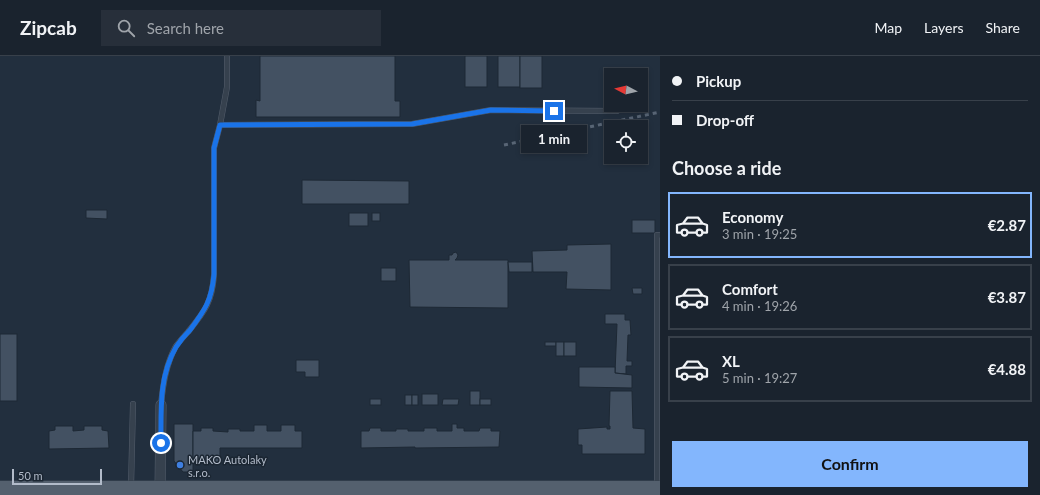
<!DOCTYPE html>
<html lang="en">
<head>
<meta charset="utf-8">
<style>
  :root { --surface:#1a232e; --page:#272f3a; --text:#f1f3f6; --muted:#9fa4aa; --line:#38404a; --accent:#83b6fd }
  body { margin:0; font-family:Lato,sans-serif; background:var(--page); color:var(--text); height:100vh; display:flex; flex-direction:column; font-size:15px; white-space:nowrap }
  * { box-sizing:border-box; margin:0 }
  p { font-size:13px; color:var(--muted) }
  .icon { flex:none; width:22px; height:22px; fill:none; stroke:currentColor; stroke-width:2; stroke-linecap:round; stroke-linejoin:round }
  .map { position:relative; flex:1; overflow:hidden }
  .side { display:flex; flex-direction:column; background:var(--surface); width:380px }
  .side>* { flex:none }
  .guide { display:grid; align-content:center; height:88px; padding:0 12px; background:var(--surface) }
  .needle { width:26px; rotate:277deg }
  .fabs { position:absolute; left:604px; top:12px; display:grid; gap:8px }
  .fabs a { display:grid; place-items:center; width:44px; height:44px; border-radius:0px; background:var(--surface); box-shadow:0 2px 6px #0003,0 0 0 1px var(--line); font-size:20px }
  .scale { position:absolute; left:12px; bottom:10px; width:90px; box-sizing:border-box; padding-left:4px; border:2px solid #b2bbc9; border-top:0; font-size:11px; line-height:14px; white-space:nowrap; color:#b2bbc9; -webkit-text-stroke:3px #1b2632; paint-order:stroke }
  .end { position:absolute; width:18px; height:18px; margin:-9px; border:5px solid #1a73e8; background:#fff; box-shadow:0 0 0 2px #fff }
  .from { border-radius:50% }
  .bubble { position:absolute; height:28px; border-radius:0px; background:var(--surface); box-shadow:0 2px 6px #0003,0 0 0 1px var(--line); font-size:13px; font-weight:700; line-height:28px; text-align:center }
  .guide b { display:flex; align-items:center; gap:14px; height:38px; font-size:15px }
  .guide b+b { border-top:1px solid var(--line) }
  .guide i { width:10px; height:10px; background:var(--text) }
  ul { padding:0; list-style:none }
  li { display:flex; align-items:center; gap:12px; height:66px; margin:0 8px 6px; padding:0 4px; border:2px solid var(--line); border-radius:0px }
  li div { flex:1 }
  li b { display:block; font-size:15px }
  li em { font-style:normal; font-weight:700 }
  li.current { border-color:var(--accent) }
  li>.icon { width:36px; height:36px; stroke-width:1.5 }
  h2 { padding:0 12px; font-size:18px; line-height:48px }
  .action { display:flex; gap:8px; margin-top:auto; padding:8px 12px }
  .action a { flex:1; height:46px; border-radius:0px; background:var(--accent); color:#111; font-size:16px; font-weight:700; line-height:46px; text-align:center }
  header { display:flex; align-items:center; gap:24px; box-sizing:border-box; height:56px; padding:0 20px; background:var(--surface); border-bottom:1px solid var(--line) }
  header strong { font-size:19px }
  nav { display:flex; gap:22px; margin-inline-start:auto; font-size:14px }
  .search { width:280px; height:36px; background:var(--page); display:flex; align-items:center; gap:10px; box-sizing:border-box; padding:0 14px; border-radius:0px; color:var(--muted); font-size:15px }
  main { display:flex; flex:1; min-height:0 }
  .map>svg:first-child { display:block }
</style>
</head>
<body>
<header>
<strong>Zipcab</strong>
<div class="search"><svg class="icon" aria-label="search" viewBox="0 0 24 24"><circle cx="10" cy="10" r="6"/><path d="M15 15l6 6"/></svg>Search here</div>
<nav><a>Map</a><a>Layers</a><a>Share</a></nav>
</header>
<main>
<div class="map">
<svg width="660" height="439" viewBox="0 0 660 439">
  <rect width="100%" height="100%" fill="#222f3e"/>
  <!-- building -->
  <g fill="#435162" stroke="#1d2834">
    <polygon points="260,0 395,0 395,45 400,45 400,61 256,61 256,44 260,45"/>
    <rect x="465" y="0" width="22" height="31"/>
    <rect x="498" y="0" width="22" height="31"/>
    <rect x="520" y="0" width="22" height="32"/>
    <polygon points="302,124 409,125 409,148 302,148"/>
    <polygon points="86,154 107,154 107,163 86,162"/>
    <rect x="349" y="157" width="19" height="13"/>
    <rect x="372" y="157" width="8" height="8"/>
    <rect x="632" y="164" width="23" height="13"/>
    <polygon points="611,188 611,234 566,233 567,216 533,216 532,195 567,194 567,189"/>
    <polygon points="456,196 458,199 457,202 455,204 508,204 508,252 410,251 409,204 449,204 449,199 452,199 453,197"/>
    <polygon points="508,206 532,206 532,216 509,216"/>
    <rect x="381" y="212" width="15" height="13"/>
    <polygon points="632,232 642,232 642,238 633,238"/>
    <polygon points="605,258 625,258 625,264 630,264 631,279 628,279 627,305 632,305 632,310 626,310 626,318 615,317 617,268 605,268"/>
    <rect x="0" y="278" width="17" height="67"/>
    <rect x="545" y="286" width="11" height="4"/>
    <rect x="556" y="286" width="8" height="14"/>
    <rect x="564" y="286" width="12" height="14"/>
    <polygon points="296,304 319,304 319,321 305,321 305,316 296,316"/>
    <polygon points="579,311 615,311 615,317 632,319 632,332 579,331"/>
    <rect x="470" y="335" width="10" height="14"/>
    <polygon points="610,335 632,335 633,372 645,373 645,398 582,398 582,389 578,389 578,373 607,371 607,373 610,373 610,370 609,370"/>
    <rect x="422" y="338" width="16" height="11"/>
    <rect x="405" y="339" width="7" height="10"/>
    <rect x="412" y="339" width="6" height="10"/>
    <rect x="370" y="343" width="11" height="6"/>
    <polygon points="443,343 459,343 458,349 442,349"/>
    <rect x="480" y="343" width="11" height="6"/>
    <polygon points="174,368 193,368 193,416 183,416 174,405"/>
    <polygon points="452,368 457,368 457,372 464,372 464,375 479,375 480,372 491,372 491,375 500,375 499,391 415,392 415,391 361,392 361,375 369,375 370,372 381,372 381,375 396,375 396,373 408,373 408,375 424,375 424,372 437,372 437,375 452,375"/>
    <polygon points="254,369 267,369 267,375 281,375 281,369 295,369 295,375 302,375 302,392 220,392 220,407 193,407 193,375 201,375 201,372 213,372 213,375 228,376 228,373 240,373 240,375 254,375"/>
    <polygon points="55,370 73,370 73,375 84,374 84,370 102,370 102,374 108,375 109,392 49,393 49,375 55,374"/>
  </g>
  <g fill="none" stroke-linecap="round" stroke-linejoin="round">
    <!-- lane casing -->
    <g stroke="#545e6c" stroke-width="6">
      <g id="lane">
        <polyline points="220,69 227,31 227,0"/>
        <path d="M161,349C163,328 166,308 176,290C180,285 184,280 188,276C205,255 212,246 214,219V92L220,69L412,68L491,54L617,55"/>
        <polyline points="131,431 133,348"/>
        <polyline points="657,432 657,179 660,179"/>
      </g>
    </g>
    <!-- street casing -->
    <g stroke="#545e6c" stroke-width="11">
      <polyline id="street" points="160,439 161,349"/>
    </g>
    <!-- primary casing -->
    <g stroke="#3f4a57" stroke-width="17">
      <polyline id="primary" points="0,433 660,433"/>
    </g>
    <!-- lane -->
    <use href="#lane" stroke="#36414e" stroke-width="5"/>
    <!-- street -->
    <use href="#street" stroke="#36414e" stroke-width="10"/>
    <!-- primary -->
    <use href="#primary" stroke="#54606e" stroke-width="16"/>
    <!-- rail -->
    <polyline stroke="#586575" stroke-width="3" stroke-dasharray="4 4" stroke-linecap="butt" points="504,89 660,56"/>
  </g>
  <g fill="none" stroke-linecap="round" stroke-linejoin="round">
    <!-- route -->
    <path stroke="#1a73e8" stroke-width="5" d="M161,387C161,354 159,320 176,291C180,285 185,279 190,274C205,254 212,244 214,218V92L220,69L412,68L491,54L554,55"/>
  </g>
  <!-- markers -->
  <circle fill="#3f7fe0" stroke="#1b2632" stroke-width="1.5" cx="180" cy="409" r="4"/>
  <g text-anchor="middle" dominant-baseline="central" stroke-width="3" stroke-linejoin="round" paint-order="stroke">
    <!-- poi labels -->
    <g font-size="11" fill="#b2bbc9" stroke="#1b2632" text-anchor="start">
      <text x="188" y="403">MAKO Autolaky<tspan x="188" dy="13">s.r.o.</tspan></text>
    </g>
  </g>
</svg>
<div class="fabs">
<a><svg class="needle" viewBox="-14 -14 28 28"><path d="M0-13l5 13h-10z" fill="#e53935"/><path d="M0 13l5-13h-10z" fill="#9fa4aa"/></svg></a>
<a><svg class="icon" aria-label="locate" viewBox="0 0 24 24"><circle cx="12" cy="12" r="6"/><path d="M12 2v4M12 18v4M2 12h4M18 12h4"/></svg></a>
</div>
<div class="scale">50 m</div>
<i class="end from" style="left:161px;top:387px"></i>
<i class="end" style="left:554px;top:55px"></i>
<div class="bubble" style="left:521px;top:69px;width:66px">1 min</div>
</div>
<section class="side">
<div class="guide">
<b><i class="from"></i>Pickup</b>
<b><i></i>Drop-off</b>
</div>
<h2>Choose a ride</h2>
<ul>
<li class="current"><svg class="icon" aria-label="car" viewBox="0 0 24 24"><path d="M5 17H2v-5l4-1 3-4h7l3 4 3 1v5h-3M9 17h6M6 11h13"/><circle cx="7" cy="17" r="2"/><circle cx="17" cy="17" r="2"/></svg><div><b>Economy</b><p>3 min · 19:25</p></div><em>€2.87</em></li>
<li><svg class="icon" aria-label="car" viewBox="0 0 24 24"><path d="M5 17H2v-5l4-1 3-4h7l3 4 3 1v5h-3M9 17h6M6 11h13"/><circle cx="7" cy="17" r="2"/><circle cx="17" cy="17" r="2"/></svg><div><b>Comfort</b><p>4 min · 19:26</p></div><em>€3.87</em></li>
<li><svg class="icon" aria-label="car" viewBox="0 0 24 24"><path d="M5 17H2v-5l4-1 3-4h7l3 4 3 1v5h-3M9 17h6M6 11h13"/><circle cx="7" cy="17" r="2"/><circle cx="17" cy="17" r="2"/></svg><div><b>XL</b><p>5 min · 19:27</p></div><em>€4.88</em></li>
</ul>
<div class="action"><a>Confirm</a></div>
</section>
</main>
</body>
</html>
